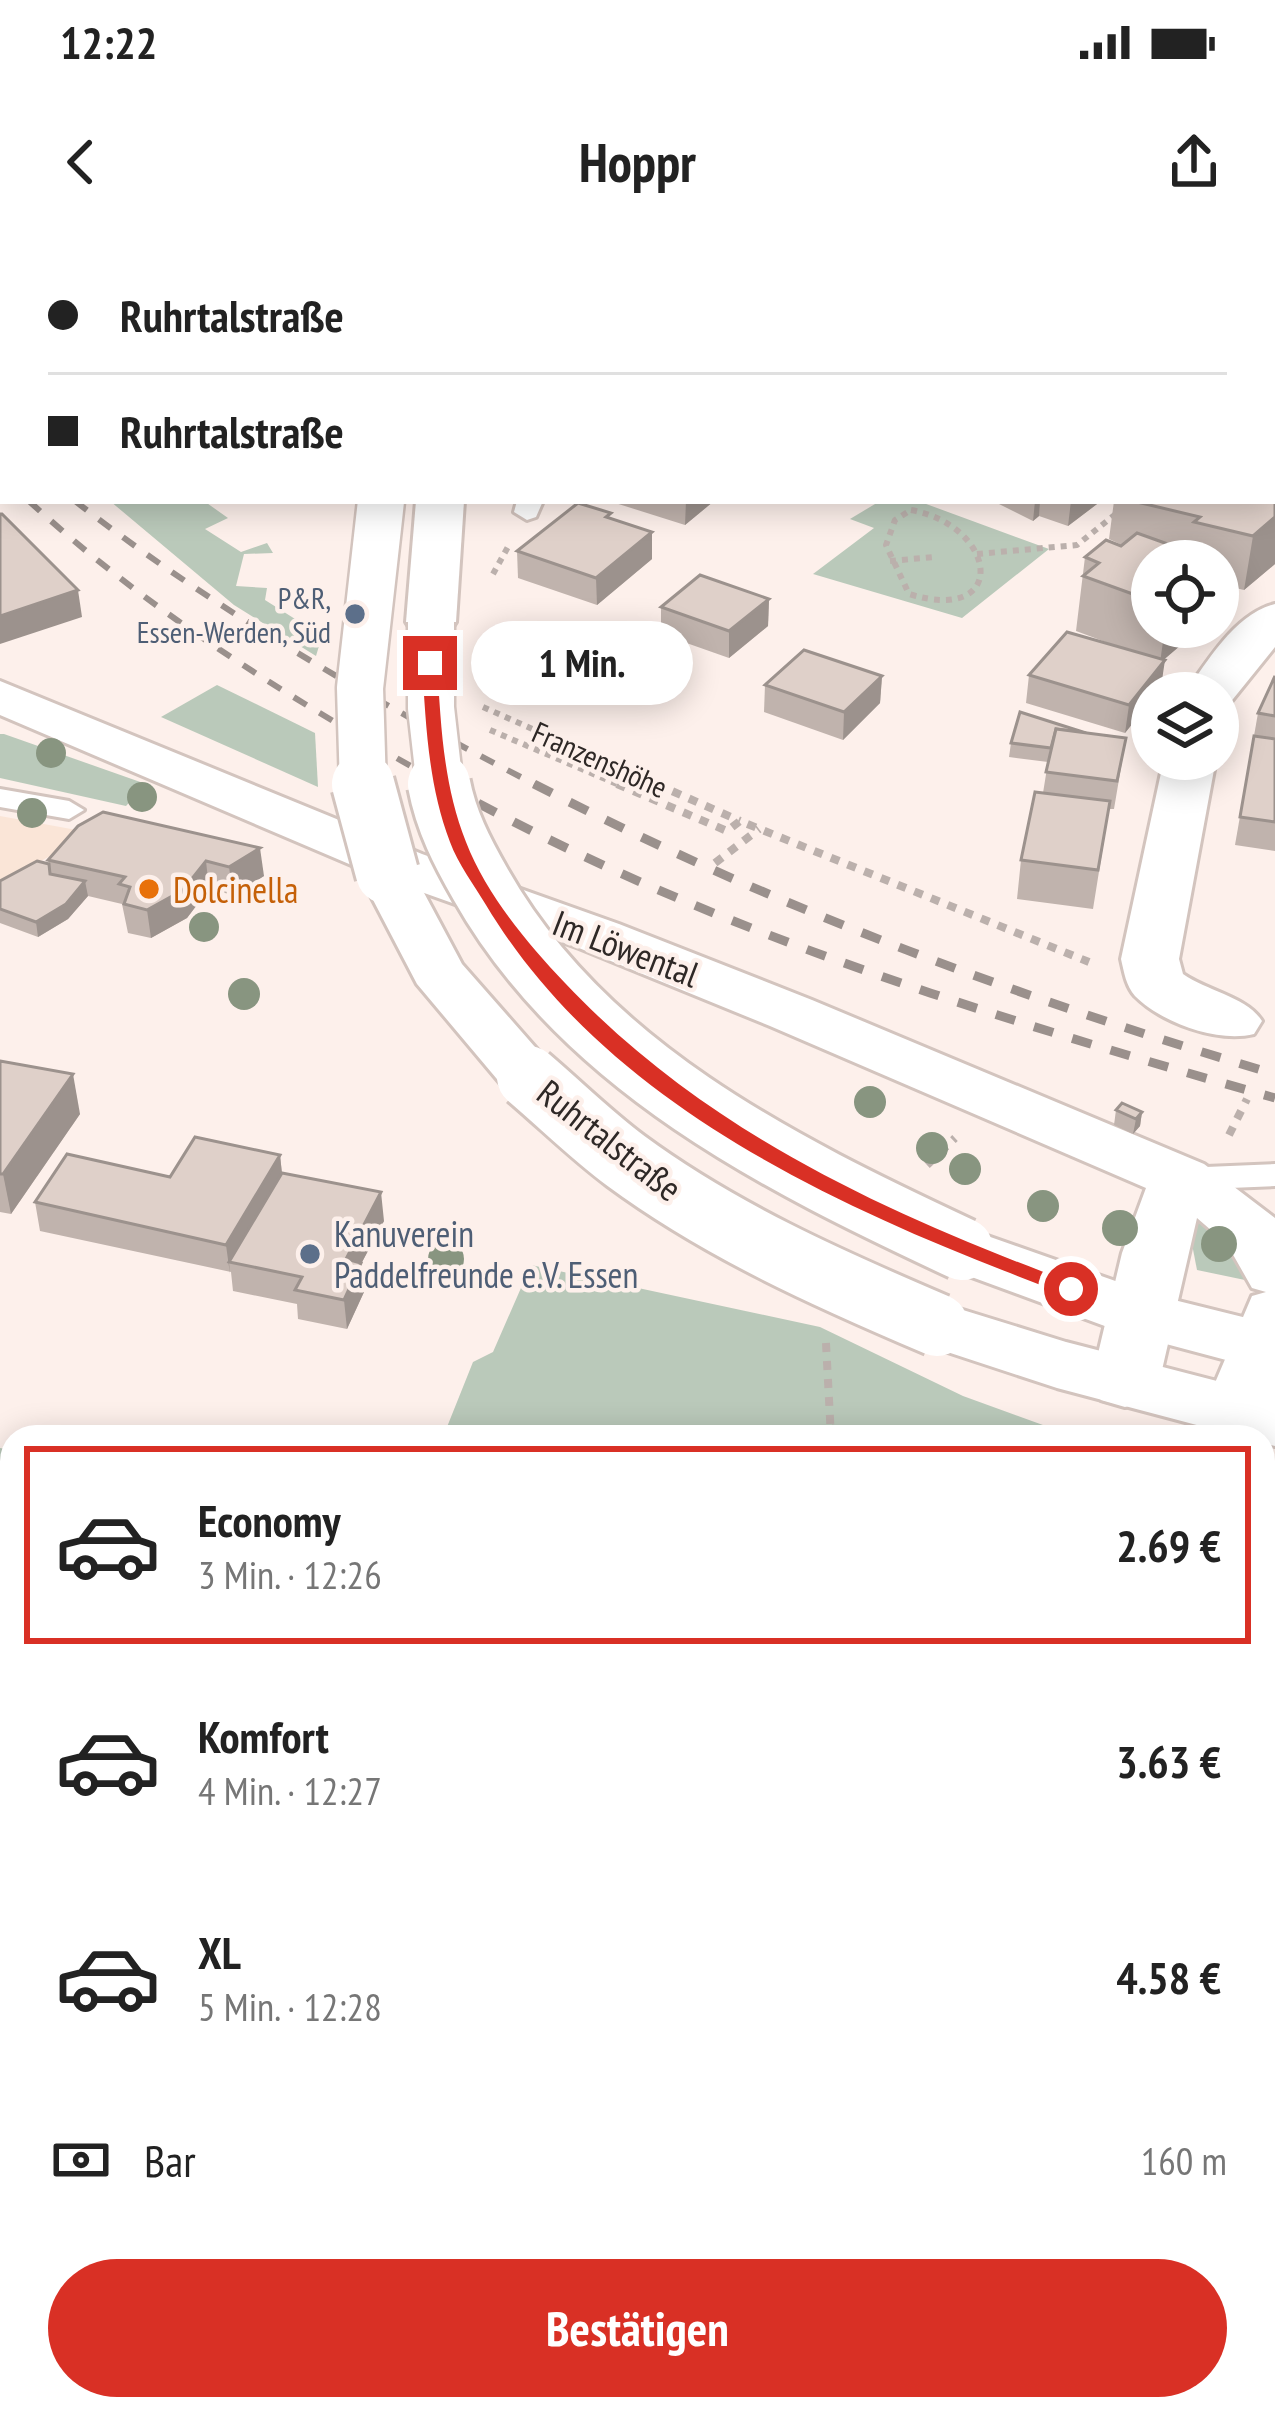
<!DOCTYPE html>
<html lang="de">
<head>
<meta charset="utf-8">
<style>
  :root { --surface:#fff; --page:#f6f6f6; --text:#222; --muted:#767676; --line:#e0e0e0; --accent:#d93025 }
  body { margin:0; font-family:"PT Sans Narrow",sans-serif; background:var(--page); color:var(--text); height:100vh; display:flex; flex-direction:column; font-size:45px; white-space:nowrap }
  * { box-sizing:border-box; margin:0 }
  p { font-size:39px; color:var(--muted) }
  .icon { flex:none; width:66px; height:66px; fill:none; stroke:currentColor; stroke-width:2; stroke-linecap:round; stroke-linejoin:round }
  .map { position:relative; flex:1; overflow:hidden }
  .details { position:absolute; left:0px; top:1185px; width:1275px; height:996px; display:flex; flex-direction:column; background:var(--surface); border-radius:36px 36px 0 0; box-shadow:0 6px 30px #0003 }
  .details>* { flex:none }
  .banner { position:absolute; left:0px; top:0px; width:1275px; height:264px; box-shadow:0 6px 30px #0003; display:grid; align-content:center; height:264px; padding:0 48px; background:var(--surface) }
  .tools { position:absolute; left:1131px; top:300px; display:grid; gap:24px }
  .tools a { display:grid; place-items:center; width:108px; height:108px; border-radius:50%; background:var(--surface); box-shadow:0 6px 30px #0003; font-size:60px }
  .end { position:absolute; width:54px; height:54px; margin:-27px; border:15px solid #d93025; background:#fff; box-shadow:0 0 0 6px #fff }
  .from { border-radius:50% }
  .bubble { position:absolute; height:84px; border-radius:42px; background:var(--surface); box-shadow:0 6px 30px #0003; font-size:39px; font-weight:600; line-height:84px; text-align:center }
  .banner b { display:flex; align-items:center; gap:42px; height:114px; font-size:45px }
  .banner b+b { border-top:3px solid var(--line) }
  .banner i { width:30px; height:30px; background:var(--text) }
  ul { padding:21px 0 0; list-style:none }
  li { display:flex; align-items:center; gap:36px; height:198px; margin:0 24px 18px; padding:0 24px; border:6px solid transparent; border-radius:0px }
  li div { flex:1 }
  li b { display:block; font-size:45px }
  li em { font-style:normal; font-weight:600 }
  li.active { border-color:var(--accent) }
  li>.icon { width:108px; height:108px; stroke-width:1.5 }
  .pay { display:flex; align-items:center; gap:30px; height:132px; padding:0 48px; font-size:45px }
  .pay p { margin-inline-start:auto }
  .button { display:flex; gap:24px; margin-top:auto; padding:24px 48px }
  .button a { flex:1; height:138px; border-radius:72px; background:var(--accent); color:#fff; font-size:48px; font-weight:600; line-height:138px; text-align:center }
  .status { display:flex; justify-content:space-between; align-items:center; height:84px; padding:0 60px; background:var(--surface); direction:ltr }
  .status svg { height:33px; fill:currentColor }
  header { display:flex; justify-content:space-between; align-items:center; height:156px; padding:0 48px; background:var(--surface); font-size:54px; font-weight:600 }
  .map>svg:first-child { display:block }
</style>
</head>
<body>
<div class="status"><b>12:22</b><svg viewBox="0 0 49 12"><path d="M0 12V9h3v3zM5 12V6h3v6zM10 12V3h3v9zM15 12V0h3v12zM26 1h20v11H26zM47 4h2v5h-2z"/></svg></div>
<header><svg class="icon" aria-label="back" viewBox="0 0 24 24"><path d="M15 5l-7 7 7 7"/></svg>Hoppr<svg class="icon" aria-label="share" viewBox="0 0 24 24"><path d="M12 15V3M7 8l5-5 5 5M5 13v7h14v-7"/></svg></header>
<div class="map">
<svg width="1275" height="2181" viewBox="0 0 1275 2181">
  <rect width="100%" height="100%" fill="#fdf0eb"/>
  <!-- education -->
  <polygon fill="#fae5d7" points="0,576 93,593 0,643"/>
  <!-- green -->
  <g fill="#bac9ba">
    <polygon points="820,0 1275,0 1275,52 1272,3"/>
    <polygon points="110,261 204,261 228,278 205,289 241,312 267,303 273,313 244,314 236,346 267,348 265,360 322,396 316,416 234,365"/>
    <polygon points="880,261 918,261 1049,309 962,378 813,334 874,288 850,279"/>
    <polygon points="217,445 315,493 318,547 161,477"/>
    <polygon points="0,494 4,494 146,544 126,566 0,538"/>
    <polygon points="1195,974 1210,974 1244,1031 1245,1040 1197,1030 1191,999"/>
    <polygon points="531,1025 820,1087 963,1156 1076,1197 443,1197 473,1122 493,1112"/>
    <polygon points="0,1208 12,1210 12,1318 0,1316"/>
    <polygon points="0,1896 12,1897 12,2011 0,2010"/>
    <polygon points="1263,1990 1275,1992 1275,2136 1263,2133"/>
  </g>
  <!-- water -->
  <g fill="#94b3c2">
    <polygon points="0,1316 12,1318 12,1897 0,1896"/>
    <polygon points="1275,1354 1275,1992 1263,1990 1263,1355"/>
  </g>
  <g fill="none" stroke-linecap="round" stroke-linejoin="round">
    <!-- ferry -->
    <g stroke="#235d74" stroke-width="3" stroke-dasharray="10 9" stroke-linecap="butt">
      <polyline points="0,1639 12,1641"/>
      <polyline points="1263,1732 1275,1732"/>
    </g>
    <!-- service casing -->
    <g stroke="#d3c4be" stroke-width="6">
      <g id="service">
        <polygon points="517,261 543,261 536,277 527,280 514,272"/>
        <polygon points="0,549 69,561 84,570 69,579 0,567"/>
        <polygon points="1275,924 1275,946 1182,950 1170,947 1165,939 1170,931 1182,928"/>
      </g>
    </g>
    <!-- minor casing -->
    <g stroke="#d3c4be" stroke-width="6">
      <g id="minor">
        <path d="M1275,364V407L1229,464L1218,467V453H1185C1208,421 1235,374 1275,364Z"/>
        <polygon points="0,441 422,614 619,684 812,760 1204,924 1275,978 1275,1160 1261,1188 1237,1196 1213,1188 1203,1171 1252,1056 1266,1052 1252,1048 1227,1004 1197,978 1159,1143 1149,1160 1125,1167 1101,1160 1091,1143 1122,1013 1146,948 770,786 579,708 382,638 0,475"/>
        <path d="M1164,519H1216L1179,719L1183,734C1207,751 1247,757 1262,781L1254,794C1218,803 1162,783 1135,756C1126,746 1124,732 1121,719Z"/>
      </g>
    </g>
    <!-- secondary casing -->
    <g stroke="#d3c4be" stroke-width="6">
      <g id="secondary">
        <rect x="423" y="0" width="42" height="3"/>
        <polygon points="416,261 464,261 456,382 449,393 431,397 413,393 406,382"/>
        <polygon points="387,616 407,621 462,724 549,823 558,837 549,851 528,856 507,851 417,744 359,633 367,621"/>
        <polygon points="962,987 1158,1056 1275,1085 1275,1133 1121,1092 939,1025 930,1009 939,993"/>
        <polygon points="937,1062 1066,1102 1275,1156 1275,1206 1263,1203 1263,1197 1242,1197 1057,1148 914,1101 904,1085 914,1069"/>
        <polygon points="0,2035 12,2036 12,2120 0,2119"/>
        <polygon points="984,2169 1152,2169 1157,2181 989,2181"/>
      </g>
    </g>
    <!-- path-far2 -->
    <g stroke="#bbb0ac" stroke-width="6" stroke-dasharray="6 6" stroke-linecap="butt">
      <polyline points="966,0 986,3"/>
      <polyline points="1086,3 1127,0"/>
      <path d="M911,270C998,286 1010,385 909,354L886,305L895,280Z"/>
      <polyline points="977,314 1077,305 1132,261"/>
      <polyline points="890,321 934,317"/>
      <polyline points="493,334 509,305"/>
      <polyline points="483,467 663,547"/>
      <polyline points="490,490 624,547"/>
    </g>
    <!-- path-far1 -->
    <g stroke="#bbb0ac" stroke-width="8" stroke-dasharray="9 9" stroke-linecap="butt">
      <polyline points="617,544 727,591 740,581 1089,722"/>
      <polyline points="656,544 740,581"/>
      <polyline points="715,623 759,589"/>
      <polyline points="1229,895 1247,859"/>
      <polyline points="927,925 955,898"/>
      <polyline points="826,1103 831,1197"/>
      <polyline points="831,1188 857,1197"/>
      <polyline points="0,1222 12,1224"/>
    </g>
    <!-- path -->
    <g stroke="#bbb0ac" stroke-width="9" stroke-dasharray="10 10" stroke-linecap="butt">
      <polyline points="1263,2079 1275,2081"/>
      <polyline points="332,2169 457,2181"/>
    </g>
    <!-- service -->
    <use href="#service" fill="#fff" fill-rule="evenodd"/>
    <!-- minor -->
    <use href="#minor" fill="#fff" fill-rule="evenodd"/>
    <!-- secondary -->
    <use href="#secondary" fill="#fff" fill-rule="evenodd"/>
    <!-- rail-far1 -->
    <g stroke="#9a908c" stroke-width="6" stroke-dasharray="15 15" stroke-linecap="butt">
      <path d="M29,261C153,376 301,465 448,547"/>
      <path d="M75,261C220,374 377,463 540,547"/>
    </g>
    <!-- rail -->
    <g stroke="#9a908c" stroke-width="9" stroke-dasharray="20 20" stroke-linecap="butt">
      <path d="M443,544C702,689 991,777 1275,858"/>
      <path d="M534,544C771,666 1020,759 1275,834"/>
    </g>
    <!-- secondary-bridge-far1 casing -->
    <g stroke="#d3c4be" stroke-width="51" stroke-linecap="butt">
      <g id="secondary-bridge-far1">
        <polyline points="431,382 431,468 440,547"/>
        <polyline points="363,547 360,448 381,261"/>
      </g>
    </g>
    <!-- secondary-bridge casing -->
    <g stroke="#d3c4be" stroke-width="68" stroke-linecap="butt">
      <g id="secondary-bridge">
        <polyline points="363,544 387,633"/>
        <path d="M439,544C446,581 462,612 481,645C584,827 780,924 962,1009"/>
        <path d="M528,837C561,865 592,896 626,921C721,991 829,1039 937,1085"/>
      </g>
    </g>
    <!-- secondary-bridge-far1 -->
    <use href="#secondary-bridge-far1" stroke="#fff" stroke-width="46"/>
    <!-- secondary-bridge -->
    <use href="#secondary-bridge" stroke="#fff" stroke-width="62"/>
  </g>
  <!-- trees -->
  <g fill="#889580">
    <circle cx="51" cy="513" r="15"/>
    <circle cx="142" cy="557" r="15"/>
    <circle cx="32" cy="573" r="15"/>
    <circle cx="204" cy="687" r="15"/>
    <circle cx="244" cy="754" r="16"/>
    <circle cx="870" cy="862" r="16"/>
    <circle cx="932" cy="908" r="16"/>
    <circle cx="965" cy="929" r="16"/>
    <circle cx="1043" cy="966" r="16"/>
    <circle cx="1120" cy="988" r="18"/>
    <circle cx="1219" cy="1004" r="18"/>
    <circle cx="446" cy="1019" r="18"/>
  </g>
  <!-- wall -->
  <g fill="#c0b3ad">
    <polygon points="150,0 278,0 281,3 153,3"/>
    <polygon points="1275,45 1275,84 1272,83 1272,46"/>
    <polygon points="1275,248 1275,324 1244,350 1218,344 1218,321 1152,321 1152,387 1202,387 1164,419 1161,447 1152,453 1152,459 1125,493 1026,463 1029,435 1111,404 1076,391 1085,317 1122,305 1109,299 1114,261 1272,261"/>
    <polygon points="609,261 714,261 685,285"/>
    <polygon points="993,261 1101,261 1068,286 1039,276 1033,281"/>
    <polygon points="611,279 652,292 652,319 597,365 518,338 517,311"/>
    <polygon points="769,359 768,386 729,418 661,394 661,367"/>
    <polygon points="882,436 880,463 843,500 764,472 765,445"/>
    <polygon points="1275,436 1275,611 1235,605 1258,473"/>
    <polygon points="1086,493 1126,498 1114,569 1109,569 1093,669 1017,659 1021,620 1043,553 1048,522 1009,517 1011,503"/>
    <polygon points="78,586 264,636 233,655 209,649 187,678 151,698 128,693 122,664 88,656 68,679 38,697 0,683 0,641 49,624 48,620"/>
    <polygon points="0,821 80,874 11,974 0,972"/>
    <polygon points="1116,870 1142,872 1140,886 1133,894 1114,885"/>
    <polygon points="280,915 282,933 384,981 361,1024 364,1052 347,1089 298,1079 297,1064 233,1051 231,1032 40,991 35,962"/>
  </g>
  <!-- shaded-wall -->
  <g fill="#9c928d">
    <polygon points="1275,192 1275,214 1272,217 1272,194"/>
    <polygon points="686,261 714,261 685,285"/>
    <polygon points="1035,261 1040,261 1039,276 1033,281"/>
    <polygon points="1071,261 1101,261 1068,286"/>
    <polygon points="1275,277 1275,324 1244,350 1253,296"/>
    <polygon points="652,292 652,319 597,365 596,338"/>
    <polygon points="78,350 82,377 0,404 0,376"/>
    <polygon points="769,359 768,386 729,418 729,391"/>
    <polygon points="1165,387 1202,387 1160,423"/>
    <polygon points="1165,420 1161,447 1157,453 1152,453 1152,459 1125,493 1129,465"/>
    <polygon points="882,436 880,463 843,500 844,472"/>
    <polygon points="260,608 264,636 233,655 229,627"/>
    <polygon points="206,621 209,649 187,678 151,698 147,670"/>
    <polygon points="85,641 88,656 68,679 38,697 36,682"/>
    <polygon points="73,834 80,874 11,974 3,934"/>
    <polygon points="1142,872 1140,886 1133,894 1136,879"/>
    <polygon points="280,915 283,944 229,1022 230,1034 226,1005"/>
    <polygon points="381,952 384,981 361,1024 364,1052 347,1089 344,1060 346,1019"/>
  </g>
  <!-- building -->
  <g fill="#dfd0c9" stroke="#9c928d" stroke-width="3">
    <polygon points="181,0 278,0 281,3 184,3"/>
    <polygon points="1143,0 1193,0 1197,2 1149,3"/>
    <polygon points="1272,157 1275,158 1275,192 1272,194"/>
    <polygon points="1272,247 1275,248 1275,277 1253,296 1194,282 1200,277 1137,262 1272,261"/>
    <polygon points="578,263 611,273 606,277 652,292 596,338 517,311"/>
    <polygon points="0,274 2,274 78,350 0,376"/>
    <polygon points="1137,293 1215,321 1152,321 1152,361 1083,336 1099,323 1085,317 1106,300 1121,306"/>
    <polygon points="700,335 769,359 729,391 661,367"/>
    <polygon points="1067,392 1165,420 1129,465 1029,435"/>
    <polygon points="804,410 882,436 844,472 765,445"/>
    <polygon points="1275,436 1275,476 1258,473"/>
    <polygon points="1020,472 1086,493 1056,489 1051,508 1011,503"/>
    <polygon points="1056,489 1126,498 1117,541 1046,532"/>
    <polygon points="1254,496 1275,499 1275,582 1240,577"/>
    <polygon points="1035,552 1110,561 1098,630 1021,620"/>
    <polygon points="103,572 260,608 229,627 206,621 183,650 147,670 124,664 130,647 119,644 125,637 48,620 78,586"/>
    <polygon points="37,621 49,624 50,634 85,641 66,664 36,682 0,669 0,641"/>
    <polygon points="0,821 73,834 3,934 0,934"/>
    <polygon points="1122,863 1142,872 1136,879 1116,870"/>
    <polygon points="195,897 280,915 226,1005 35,962 67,914 170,937"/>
    <polygon points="282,933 381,952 346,1019 361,1023 344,1060 295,1050 302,1037 229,1022"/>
  </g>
  <!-- route -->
  <path fill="#d93025" d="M430,419L437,423C441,485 443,544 466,602C486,654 527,703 565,743C707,893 887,974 1078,1045V1054H1065C851,974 609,870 486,665C474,645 458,624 450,602C428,544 426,485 422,423Z"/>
  <!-- markers -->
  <g fill="#5c6f8a" stroke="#fdf0eb" stroke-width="4.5">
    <circle cx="355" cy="374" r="12"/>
    <circle cx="310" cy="1014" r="12"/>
  </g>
  <circle fill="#e8710a" stroke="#fdf0eb" stroke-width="4.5" cx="149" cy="649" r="12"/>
  <g text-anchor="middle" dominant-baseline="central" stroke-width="9" stroke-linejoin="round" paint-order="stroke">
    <!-- far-service labels -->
    <g font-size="30" fill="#4e5e75" stroke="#fdf0eb" text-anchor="end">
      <text x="331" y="357">P&amp;R,<tspan x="331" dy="34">Essen-Werden, Süd</tspan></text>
    </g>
    <!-- far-street labels -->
    <g font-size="30" fill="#2e2826" stroke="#fdf0eb">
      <text transform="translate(600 519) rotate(24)">Franzenshöhe</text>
    </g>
    <!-- food labels -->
    <g font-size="36" fill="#c56008" stroke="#fdf0eb" text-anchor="start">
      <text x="173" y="649">Dolcinella</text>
    </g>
    <!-- street labels -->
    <g font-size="36" fill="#2e2826" stroke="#fdf0eb">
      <text transform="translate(626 708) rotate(21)">Im Löwental</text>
      <text transform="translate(610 900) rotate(38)">Ruhrtalstraße</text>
    </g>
    <!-- service labels -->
    <g font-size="36" fill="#4e5e75" stroke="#fdf0eb" text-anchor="start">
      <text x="334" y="993">Kanuverein<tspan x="334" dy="41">Paddelfreunde e.V. Essen</tspan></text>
    </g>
  </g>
</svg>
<div class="tools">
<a><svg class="icon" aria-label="locate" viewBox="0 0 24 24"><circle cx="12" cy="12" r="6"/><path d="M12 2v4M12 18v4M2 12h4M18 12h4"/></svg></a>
<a><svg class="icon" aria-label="layers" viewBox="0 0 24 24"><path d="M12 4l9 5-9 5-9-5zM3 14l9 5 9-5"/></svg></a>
</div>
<i class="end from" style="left:1071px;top:1049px"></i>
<i class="end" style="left:430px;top:423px"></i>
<div class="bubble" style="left:471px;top:381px;width:222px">1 Min.</div>
<div class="banner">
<b><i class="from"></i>Ruhrtalstraße</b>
<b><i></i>Ruhrtalstraße</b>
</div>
<section class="details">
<ul>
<li class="active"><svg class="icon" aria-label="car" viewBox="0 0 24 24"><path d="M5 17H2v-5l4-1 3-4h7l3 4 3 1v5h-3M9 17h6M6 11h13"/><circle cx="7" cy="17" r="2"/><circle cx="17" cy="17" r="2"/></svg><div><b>Economy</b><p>3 Min. · 12:26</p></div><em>2.69 €</em></li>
<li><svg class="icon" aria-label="car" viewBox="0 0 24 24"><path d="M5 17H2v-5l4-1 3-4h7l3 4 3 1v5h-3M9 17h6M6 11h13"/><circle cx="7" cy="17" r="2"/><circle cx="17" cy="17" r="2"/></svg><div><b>Komfort</b><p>4 Min. · 12:27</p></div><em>3.63 €</em></li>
<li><svg class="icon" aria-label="car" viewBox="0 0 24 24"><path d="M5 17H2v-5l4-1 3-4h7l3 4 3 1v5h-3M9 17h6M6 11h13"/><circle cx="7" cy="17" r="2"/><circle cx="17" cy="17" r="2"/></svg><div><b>XL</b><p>5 Min. · 12:28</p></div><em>4.58 €</em></li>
</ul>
<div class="pay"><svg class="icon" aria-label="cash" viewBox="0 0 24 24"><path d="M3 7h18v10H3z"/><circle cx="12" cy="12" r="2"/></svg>Bar<p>160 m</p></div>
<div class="button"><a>Bestätigen</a></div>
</section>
</div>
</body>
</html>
